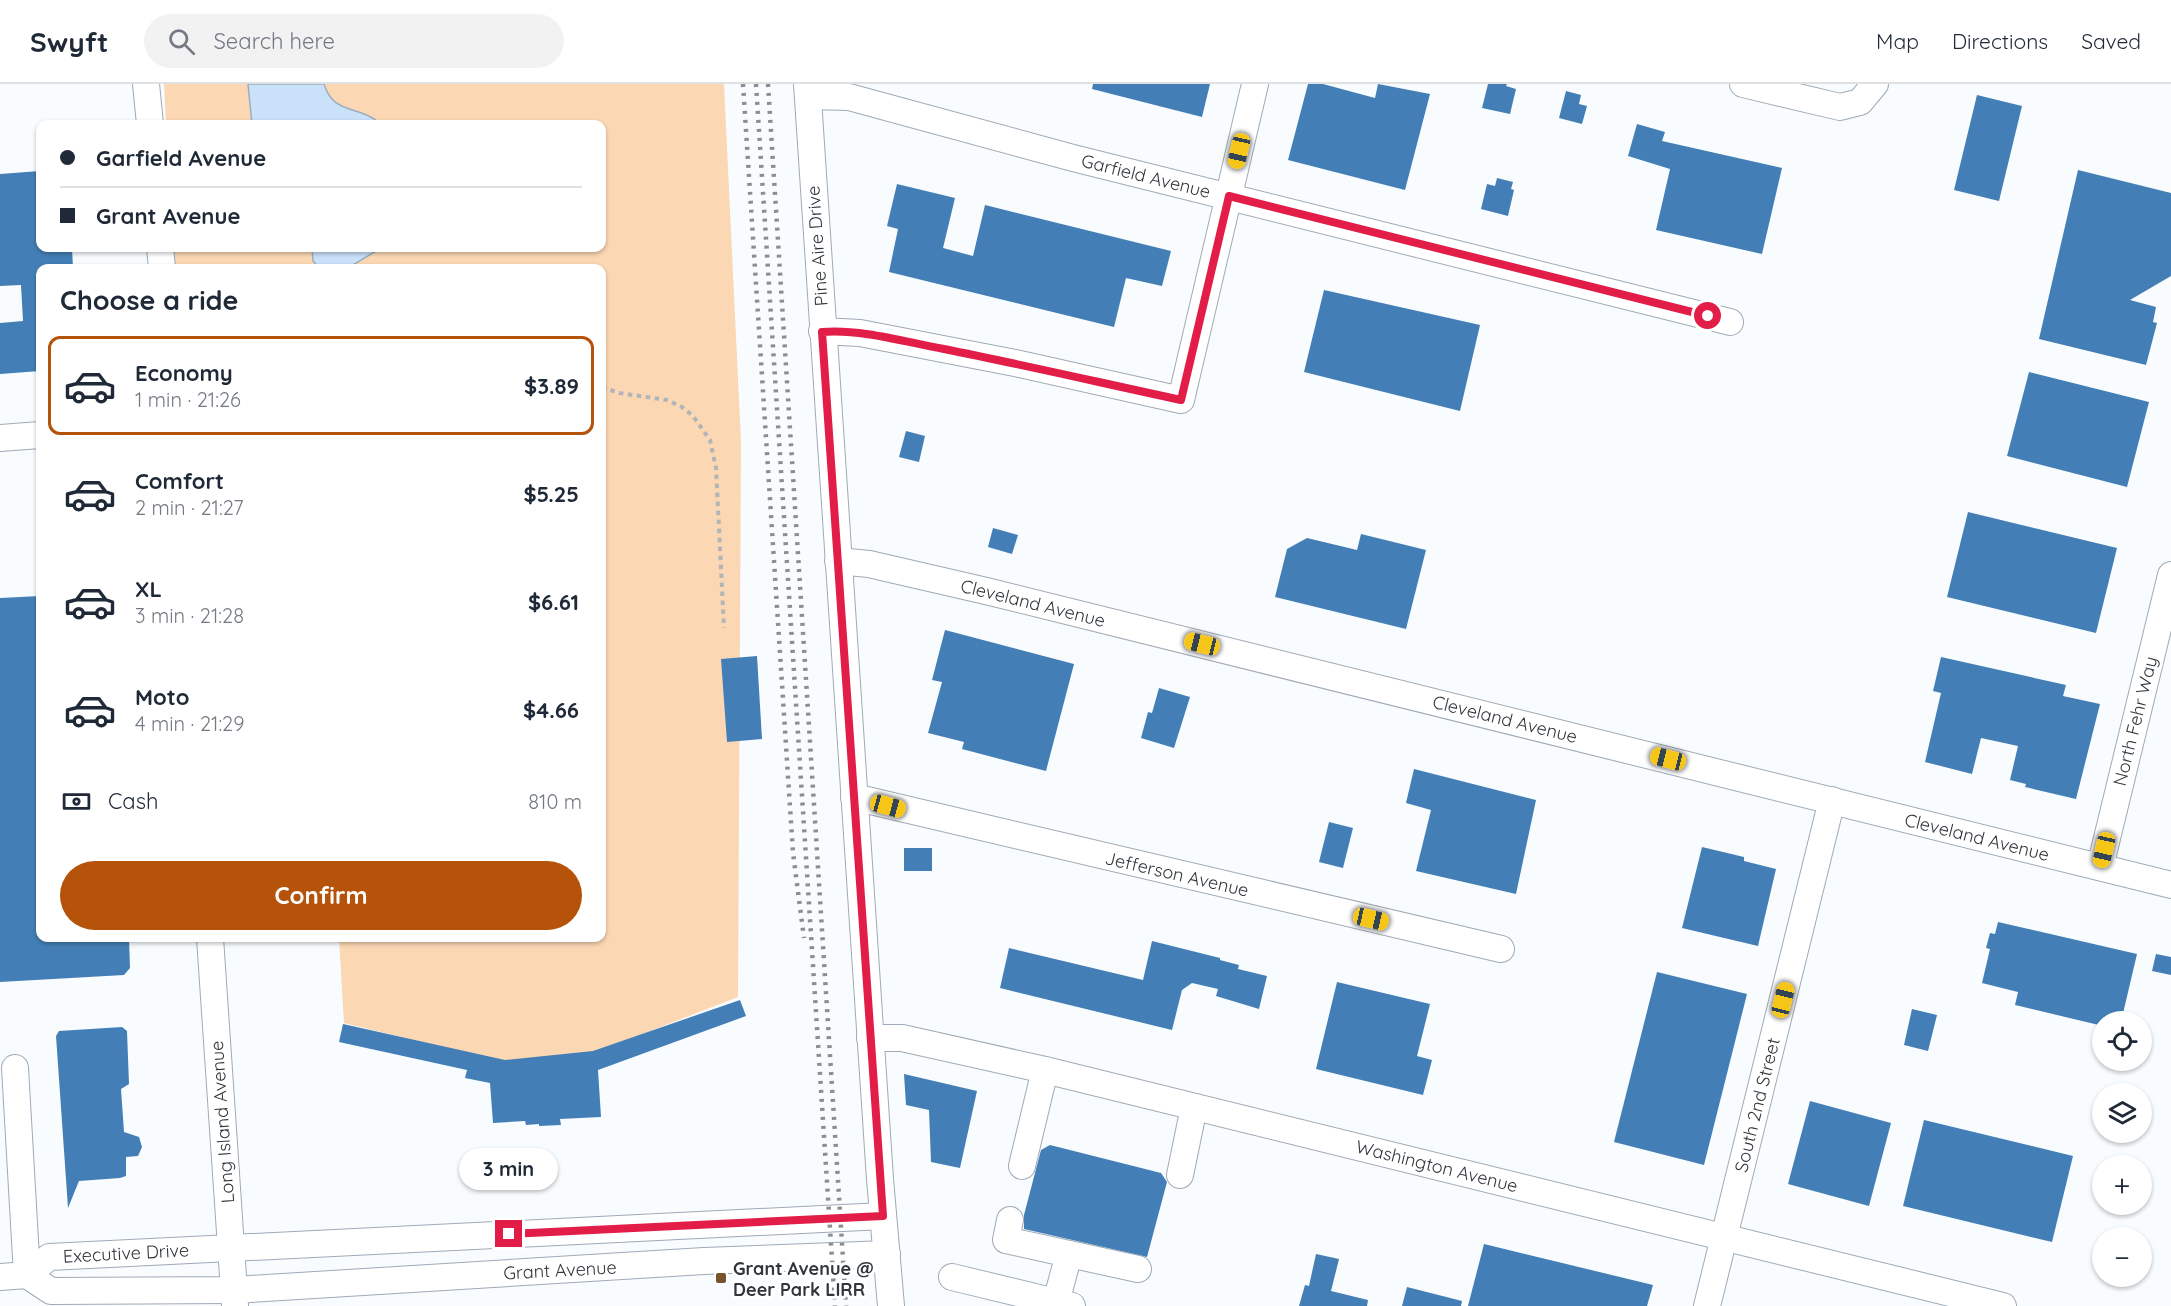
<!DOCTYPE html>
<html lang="en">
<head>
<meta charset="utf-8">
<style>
  :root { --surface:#fff; --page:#f2f2f3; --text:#1f2937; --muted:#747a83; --line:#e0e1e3; --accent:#b45309 }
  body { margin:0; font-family:Quicksand,sans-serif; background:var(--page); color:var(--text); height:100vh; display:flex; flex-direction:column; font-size:22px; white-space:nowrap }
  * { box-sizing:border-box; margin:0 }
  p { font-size:20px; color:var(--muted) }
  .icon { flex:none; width:33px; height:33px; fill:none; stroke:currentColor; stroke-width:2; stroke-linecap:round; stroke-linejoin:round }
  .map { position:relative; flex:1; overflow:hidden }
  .panel { position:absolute; left:36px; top:180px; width:570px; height:678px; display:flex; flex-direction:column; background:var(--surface); border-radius:12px; box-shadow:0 2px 4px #0004 }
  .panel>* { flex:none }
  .top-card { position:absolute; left:36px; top:36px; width:570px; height:132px; border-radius:12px; box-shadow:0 2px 4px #0004; display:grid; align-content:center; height:132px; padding:0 24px; background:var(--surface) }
  .tools { position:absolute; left:2092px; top:927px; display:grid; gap:12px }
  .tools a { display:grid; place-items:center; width:60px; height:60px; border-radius:50%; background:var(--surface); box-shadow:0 2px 4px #0004; font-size:30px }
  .end { position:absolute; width:27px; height:27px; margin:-14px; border:8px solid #e11d48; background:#fff; box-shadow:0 0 0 3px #fff }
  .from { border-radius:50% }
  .bubble { position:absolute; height:42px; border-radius:21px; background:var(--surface); box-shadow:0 2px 4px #0004; font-size:20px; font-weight:700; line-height:42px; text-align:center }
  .car { position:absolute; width:18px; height:36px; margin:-18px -9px; border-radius:8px; box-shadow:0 0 4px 2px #0007; background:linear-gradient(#f5c518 24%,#345 0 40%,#f5c518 0 76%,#345 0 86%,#f5c518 0) }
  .top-card b { display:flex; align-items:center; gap:21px; height:57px; font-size:22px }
  .top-card b+b { border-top:2px solid var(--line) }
  .top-card i { width:15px; height:15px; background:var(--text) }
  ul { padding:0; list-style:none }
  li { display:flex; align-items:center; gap:18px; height:99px; margin:0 12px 9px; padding:0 12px; border:3px solid transparent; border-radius:12px }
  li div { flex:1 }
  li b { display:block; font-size:22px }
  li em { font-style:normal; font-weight:700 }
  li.active { border-color:var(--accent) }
  li>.icon { width:54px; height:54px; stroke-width:1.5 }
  h2 { padding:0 24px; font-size:27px; line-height:72px }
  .pay { display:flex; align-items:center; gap:15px; height:66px; padding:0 24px; font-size:22px }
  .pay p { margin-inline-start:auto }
  .action { display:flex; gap:12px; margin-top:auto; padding:12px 24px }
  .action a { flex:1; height:69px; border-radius:36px; background:var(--accent); color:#fff; font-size:24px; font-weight:700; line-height:69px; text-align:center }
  header { display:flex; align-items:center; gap:36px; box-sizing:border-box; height:84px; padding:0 30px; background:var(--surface); border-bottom:2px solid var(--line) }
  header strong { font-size:28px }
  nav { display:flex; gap:33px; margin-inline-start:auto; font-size:21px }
  .search { width:420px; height:54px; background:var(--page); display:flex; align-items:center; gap:15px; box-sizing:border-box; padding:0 21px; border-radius:33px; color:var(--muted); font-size:22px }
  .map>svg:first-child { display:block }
</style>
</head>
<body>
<header>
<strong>Swyft</strong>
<div class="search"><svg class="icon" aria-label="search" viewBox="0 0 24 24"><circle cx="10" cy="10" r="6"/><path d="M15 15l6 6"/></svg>Search here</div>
<nav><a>Map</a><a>Directions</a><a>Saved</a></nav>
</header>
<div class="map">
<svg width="2171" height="1222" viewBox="0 0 2171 1222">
  <rect width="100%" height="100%" fill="#f9fcfe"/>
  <!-- green -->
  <polygon fill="#fbd7b4" points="164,0 724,0 741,358 738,913 583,973 501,977 344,939 339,854 602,854 602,184 174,184 173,164 602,164 602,40 166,40"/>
  <!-- water -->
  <g fill="#c9e1f9" stroke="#9baec0" stroke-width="1.5">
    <path d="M248,0H324C334,32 358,20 381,40H252Z"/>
    <polygon points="312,164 381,164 348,184 319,184 313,177"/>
  </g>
  <!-- building -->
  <g fill="#437fb6">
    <polygon points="1093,0 1210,0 1202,33 1092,5"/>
    <polygon points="1308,0 1323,0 1375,14 1378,0 1430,10 1405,106 1288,76"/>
    <polygon points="1488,0 1507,0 1506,2 1516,5 1510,30 1482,24"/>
    <polygon points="1566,7 1581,11 1579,20 1587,22 1582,40 1559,34"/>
    <polygon points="1977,11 2022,22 1999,117 1954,106"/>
    <polygon points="1637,40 1665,48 1662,57 1782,84 1762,170 1656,146 1670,85 1628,72"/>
    <polygon points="2078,86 2171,109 2171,192 2130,216 2156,223 2153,238 2157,239 2146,281 2039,255"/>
    <polygon points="40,87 40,164 72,164 73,184 40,184 40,287 0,290 0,239 23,237 21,201 0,202 0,90"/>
    <polygon points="1497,94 1513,98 1511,105 1514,106 1508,132 1481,125 1487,100 1495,102"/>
    <polygon points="897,100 955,114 943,164 973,172 985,121 1171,167 1162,202 1126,194 1114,243 889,188 898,145 887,142"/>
    <polygon points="1324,206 1480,241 1460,327 1304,288"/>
    <polygon points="2029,288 2149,318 2127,403 2007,372"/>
    <polygon points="906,347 925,352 919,378 899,373"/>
    <polygon points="1968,428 2117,464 2096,549 1947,513"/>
    <polygon points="993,444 1018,451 1012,470 988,463"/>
    <polygon points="1361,450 1426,466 1406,545 1275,513 1287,465 1307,454 1357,466"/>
    <polygon points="40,512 40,854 129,854 130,884 124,891 0,898 0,514"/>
    <polygon points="945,546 1074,580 1046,687 962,665 964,658 928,649 942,598 932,596"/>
    <polygon points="757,572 762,655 727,658 721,575"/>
    <polygon points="1941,573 2066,601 2063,612 2100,620 2076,715 2025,703 2026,700 2010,696 2018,662 1981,654 1972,690 1925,678 1941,609 1933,607"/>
    <polygon points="1159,604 1190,613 1174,664 1141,654 1148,628 1152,629"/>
    <polygon points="1414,685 1536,716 1516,810 1416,787 1431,726 1406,719"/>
    <polygon points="1329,738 1353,744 1343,784 1319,778"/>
    <polygon points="1702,763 1744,773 1744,777 1776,785 1758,862 1682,844"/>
    <rect x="904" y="764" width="28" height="23"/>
    <polygon points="1998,838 2137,870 2121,938 2103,938 2103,942 2015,921 2018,908 1982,899 1990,865 1986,864 1990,849 1995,850"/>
    <polygon points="1152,857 1220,874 1220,876 1239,881 1238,885 1267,892 1259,925 1216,912 1218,905 1192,899 1182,906 1172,946 1000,904 1009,864 1143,896"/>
    <polygon points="2156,870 2171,873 2171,891 2152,887"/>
    <polygon points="1657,888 1747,910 1704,1081 1614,1058"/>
    <polygon points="1337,898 1430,920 1417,972 1432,976 1423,1011 1316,985"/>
    <polygon points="740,916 746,932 598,986 601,1033 560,1035 561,1041 539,1042 539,1040 526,1041 525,1037 493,1039 490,999 465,994 467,986 339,958 343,940 505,976 593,967"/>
    <polygon points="1912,925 1937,931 1928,967 1904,961"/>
    <polygon points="122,943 127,947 129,1000 121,1005 124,1048 139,1053 142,1063 138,1072 126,1073 126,1092 120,1094 79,1097 68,1124 56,952 59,947"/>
    <polygon points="904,990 977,1007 960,1084 931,1078 929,1026 906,1021"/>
    <polygon points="1810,1017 1891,1039 1869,1122 1788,1100"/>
    <polygon points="1924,1036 2073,1072 2052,1158 1903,1122"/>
    <polygon points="1050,1061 1161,1089 1167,1098 1147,1173 1024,1145 1024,1131 1041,1066"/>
    <polygon points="1484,1160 1653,1201 1647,1222 1468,1222"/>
    <polygon points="1316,1170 1339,1175 1331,1207 1368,1216 1367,1222 1299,1222 1305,1201 1309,1202"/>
    <polygon points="1407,1203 1462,1217 1461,1222 1402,1222"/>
  </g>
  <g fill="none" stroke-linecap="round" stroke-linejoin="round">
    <!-- minor casing -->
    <g stroke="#9eaab7" stroke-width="28">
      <g id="minor">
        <polyline points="146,0 150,40"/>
        <polyline points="807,0 880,1095 891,1222"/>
        <polyline points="1743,0 1840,23 1860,18 1875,0"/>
        <polyline points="808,12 849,13 1073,74 1730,238"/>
        <polyline points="160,164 162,184"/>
        <polyline points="822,247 860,249 1015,279 1181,316 1255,0"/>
        <polyline points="0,354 40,351"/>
        <polyline points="838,477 869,480 986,507 2171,801"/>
        <polyline points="854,713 1501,865"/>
        <polyline points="2100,783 2171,491"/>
        <polyline points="210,854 235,1222"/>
        <polyline points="870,954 902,954 1045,986 2003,1222"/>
        <polyline points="15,984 27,1191"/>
        <polyline points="1022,1082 1045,986"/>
        <polyline points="1180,1091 1194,1023"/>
        <polyline points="1010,1136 1006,1156 1069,1170 1056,1218"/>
        <polyline points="1069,1170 1138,1185"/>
        <polyline points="27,1191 51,1207 234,1206 704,1177 887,1170"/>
        <polyline points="0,1193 27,1191 49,1173 883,1132"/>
        <polyline points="952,1193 1072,1222"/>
        <polyline points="1707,1222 1832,716"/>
      </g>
    </g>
    <!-- path -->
    <polyline stroke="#b1b5b8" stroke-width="4" stroke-dasharray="4.5 4.5" stroke-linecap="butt" points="602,303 619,309 667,316 682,323 693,332 710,356 716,384 724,544"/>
    <!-- minor -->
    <use href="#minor" stroke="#fff" stroke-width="26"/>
    <!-- rail -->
    <g stroke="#8a8e92" stroke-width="4.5" stroke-dasharray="3 6" stroke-linecap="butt">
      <polyline points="743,0 793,769 804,854"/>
      <polyline points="756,0 835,1222"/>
      <polyline points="768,0 846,1222"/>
    </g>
  </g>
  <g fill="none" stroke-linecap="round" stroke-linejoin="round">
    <!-- route -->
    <path stroke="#e11d48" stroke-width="8" d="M509,1150L883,1132L822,248C863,245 905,258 944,265C1024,281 1102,299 1181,316L1229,112L1708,232"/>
  </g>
  <!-- markers -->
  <rect fill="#77532d" stroke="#fff" stroke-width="2" x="715" y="1188" width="12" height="12" rx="3"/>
  <g text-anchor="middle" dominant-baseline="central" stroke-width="6" stroke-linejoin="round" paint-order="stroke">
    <!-- street labels -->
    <g font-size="18" fill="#31363b" stroke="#fff">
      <text transform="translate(1146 92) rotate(14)">Garfield Avenue</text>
      <text transform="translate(817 162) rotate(-94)">Pine Aire Drive</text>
      <text transform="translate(1033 519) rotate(14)">Cleveland Avenue</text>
      <text transform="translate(1505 635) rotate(14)">Cleveland Avenue</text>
      <text transform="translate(2135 637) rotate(-76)">North Fehr Way</text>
      <text transform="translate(1977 753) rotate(14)">Cleveland Avenue</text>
      <text transform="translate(1177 790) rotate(13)">Jefferson Avenue</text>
      <text transform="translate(1757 1021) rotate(-76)">South 2nd Street</text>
      <text transform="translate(222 1038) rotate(-94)">Long Island Avenue</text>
      <text transform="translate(1437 1082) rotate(14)">Washington Avenue</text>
      <text transform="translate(126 1169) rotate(-3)">Executive Drive</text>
      <text transform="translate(560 1186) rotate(-3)">Grant Avenue</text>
    </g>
    <!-- poi labels -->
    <g font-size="18" font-weight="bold" fill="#31363b" stroke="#fff" text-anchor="start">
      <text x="733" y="1184">Grant Avenue @<tspan x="733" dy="21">Deer Park LIRR</tspan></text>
    </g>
  </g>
</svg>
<div class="tools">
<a><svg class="icon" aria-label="locate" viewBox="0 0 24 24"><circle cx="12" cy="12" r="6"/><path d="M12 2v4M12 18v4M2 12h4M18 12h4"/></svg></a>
<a><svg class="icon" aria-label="layers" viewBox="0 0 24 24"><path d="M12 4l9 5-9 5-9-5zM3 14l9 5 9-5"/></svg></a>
<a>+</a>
<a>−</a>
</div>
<i class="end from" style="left:1708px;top:232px"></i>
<i class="end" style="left:509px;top:1150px"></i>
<div class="bubble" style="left:459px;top:1064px;width:99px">3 min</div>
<i class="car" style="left:1239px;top:67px;rotate:193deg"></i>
<i class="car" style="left:1202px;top:560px;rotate:284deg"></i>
<i class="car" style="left:1668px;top:675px;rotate:284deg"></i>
<i class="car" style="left:888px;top:722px;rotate:105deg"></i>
<i class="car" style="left:2104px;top:766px;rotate:193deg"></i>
<i class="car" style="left:1371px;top:835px;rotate:103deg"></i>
<i class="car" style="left:1783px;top:916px;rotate:14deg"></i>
<div class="top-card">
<b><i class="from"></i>Garfield Avenue</b>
<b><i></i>Grant Avenue</b>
</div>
<section class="panel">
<h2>Choose a ride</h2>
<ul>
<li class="active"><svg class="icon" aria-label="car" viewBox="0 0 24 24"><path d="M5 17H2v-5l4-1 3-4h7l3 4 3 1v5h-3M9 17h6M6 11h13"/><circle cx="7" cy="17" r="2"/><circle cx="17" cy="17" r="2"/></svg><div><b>Economy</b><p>1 min · 21:26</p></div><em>$3.89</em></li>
<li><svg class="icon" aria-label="car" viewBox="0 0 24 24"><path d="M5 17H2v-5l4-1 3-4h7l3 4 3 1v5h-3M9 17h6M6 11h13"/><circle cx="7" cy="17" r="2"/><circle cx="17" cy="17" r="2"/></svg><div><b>Comfort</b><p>2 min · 21:27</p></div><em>$5.25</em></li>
<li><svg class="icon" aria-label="car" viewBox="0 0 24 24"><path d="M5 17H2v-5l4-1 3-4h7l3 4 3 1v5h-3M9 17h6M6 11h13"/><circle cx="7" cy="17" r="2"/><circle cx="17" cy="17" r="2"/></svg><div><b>XL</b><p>3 min · 21:28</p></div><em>$6.61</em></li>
<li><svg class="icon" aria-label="car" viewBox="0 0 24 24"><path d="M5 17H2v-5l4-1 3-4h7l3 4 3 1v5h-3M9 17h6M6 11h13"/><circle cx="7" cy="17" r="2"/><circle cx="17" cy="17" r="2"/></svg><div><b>Moto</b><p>4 min · 21:29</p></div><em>$4.66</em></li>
</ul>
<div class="pay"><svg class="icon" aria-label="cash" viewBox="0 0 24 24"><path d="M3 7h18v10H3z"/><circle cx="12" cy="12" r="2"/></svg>Cash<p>810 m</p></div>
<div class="action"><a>Confirm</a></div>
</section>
</div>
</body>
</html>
